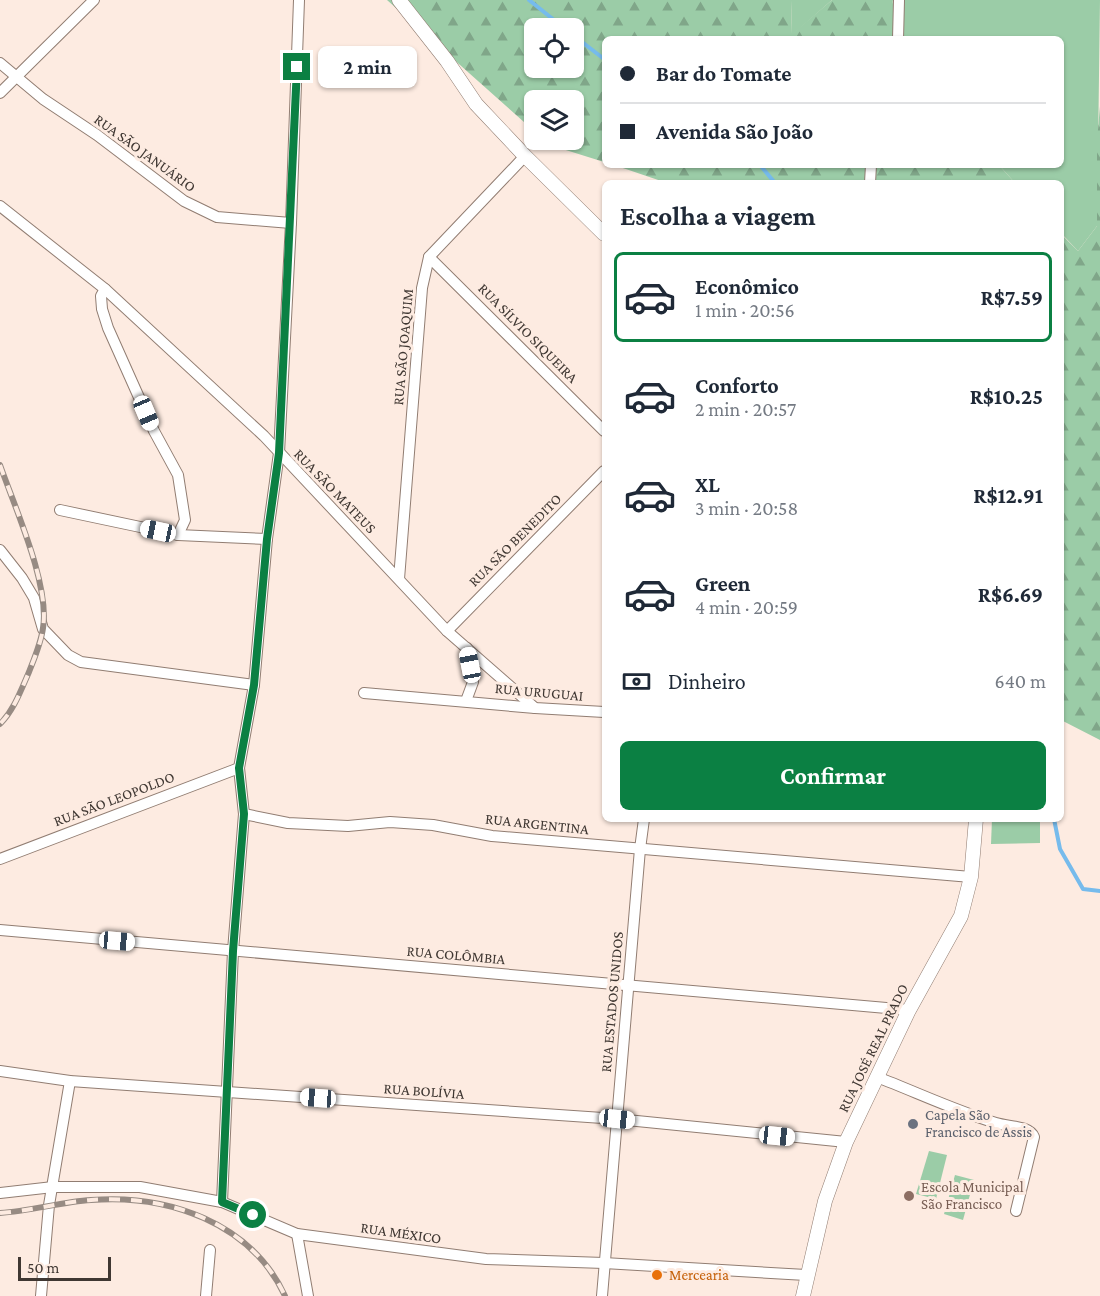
<!DOCTYPE html>
<html lang="pt">
<head>
<meta charset="utf-8">
<style>
  :root { --surface:#fff; --page:#f6f6f7; --text:#1f2937; --muted:#747a83; --line:#e0e1e3; --accent:#0b8043 }
  body { margin:0; font-family:"Crimson Pro",serif; background:var(--page); color:var(--text); height:100vh; display:flex; flex-direction:column; font-size:22px; white-space:nowrap }
  * { box-sizing:border-box; margin:0 }
  p { font-size:20px; color:var(--muted) }
  .icon { flex:none; width:33px; height:33px; fill:none; stroke:currentColor; stroke-width:2; stroke-linecap:round; stroke-linejoin:round }
  .map { position:relative; flex:1; overflow:hidden }
  .panel { position:absolute; left:602px; top:180px; width:462px; height:642px; display:flex; flex-direction:column; background:var(--surface); border-radius:9px; box-shadow:0 2px 4px #0004 }
  .panel>* { flex:none }
  .top-card { position:absolute; left:602px; top:36px; width:462px; height:132px; border-radius:9px; box-shadow:0 2px 4px #0004; display:grid; align-content:center; height:132px; padding:0 18px; background:var(--surface) }
  .buttons { position:absolute; left:524px; top:18px; display:grid; gap:12px }
  .buttons a { display:grid; place-items:center; width:60px; height:60px; border-radius:9px; background:var(--surface); box-shadow:0 2px 4px #0004; font-size:30px }
  .scale { position:absolute; left:18px; bottom:15px; width:93px; box-sizing:border-box; padding-left:6px; border:3px solid #3f3732; border-top:0; font-size:16px; line-height:21px; white-space:nowrap; color:#3f3732; -webkit-text-stroke:4px #fdebe1; paint-order:stroke }
  .end { position:absolute; width:27px; height:27px; margin:-14px; border:8px solid #0b8043; background:#fff; box-shadow:0 0 0 3px #fff }
  .from { border-radius:50% }
  .bubble { position:absolute; height:42px; border-radius:9px; background:var(--surface); box-shadow:0 2px 4px #0004; font-size:20px; font-weight:700; line-height:42px; text-align:center }
  .car { position:absolute; width:18px; height:36px; margin:-18px -9px; border-radius:8px; box-shadow:0 0 4px 2px #0007; background:linear-gradient(#fff 24%,#345 0 40%,#fff 0 76%,#345 0 86%,#fff 0) }
  .top-card b { display:flex; align-items:center; gap:21px; height:57px; font-size:22px }
  .top-card b+b { border-top:2px solid var(--line) }
  .top-card i { width:15px; height:15px; background:var(--text) }
  ul { padding:0; list-style:none }
  li { display:flex; align-items:center; gap:18px; height:90px; margin:0 12px 9px; padding:0 6px; border:3px solid transparent; border-radius:9px }
  li div { flex:1 }
  li b { display:block; font-size:22px }
  li em { font-style:normal; font-weight:700 }
  li.selected { border-color:var(--accent) }
  li>.icon { width:54px; height:54px; stroke-width:1.5 }
  h2 { padding:0 18px; font-size:27px; line-height:72px }
  .pay { display:flex; align-items:center; gap:15px; height:66px; padding:0 18px; font-size:22px }
  .pay p { margin-inline-start:auto }
  .button { display:flex; gap:12px; margin-top:auto; padding:12px 18px }
  .button a { flex:1; height:69px; border-radius:9px; background:var(--accent); color:#fff; font-size:24px; font-weight:700; line-height:69px; text-align:center }
  .map>svg:first-child { display:block }
</style>
</head>
<body>
<div class="map">
<svg width="1100" height="1296" viewBox="0 0 1100 1296">
  <defs>
    <pattern id="forest-firs" width="22" height="20" patternUnits="userSpaceOnUse" patternTransform="scale(1.5)"><rect width="22" height="20" fill="#9bcca7"/><path d="M5 1l3.5 6h-7zM16 11l3.5 6h-7z" fill="#80a689"/></pattern>
  </defs>
  <rect width="100%" height="100%" fill="#fdebe1"/>
  <!-- green -->
  <g fill="#9bcca7">
    <polygon points="791,0 832,0 792,35"/>
    <polygon points="892,0 1100,0 1097,226 1078,251 1061,233 1060,183 1015,183 999,165 1060,165 1060,39 902,39"/>
    <polygon points="992,819 1040,819 1040,843 991,844"/>
    <polygon points="929,1151 947,1155 936,1199 916,1194"/>
    <polygon points="955,1175 974,1180 963,1220 944,1214"/>
  </g>
  <!-- forest -->
  <g fill="url(#forest-firs)" fill-rule="evenodd">
    <path d="M387,0H791L792,34L832,0H892L902,39H604V162L553,146L544,140H573V100H534V131ZM534,28H573V68H534Z"/>
    <polygon points="1100,106 1100,740 1061,720 1060,233 1078,251 1097,226 1097,141"/>
    <polygon points="614,165 999,165 1015,183 667,183"/>
  </g>
  <g fill="none" stroke-linecap="round" stroke-linejoin="round">
    <!-- stream -->
    <g stroke="#76bbec" stroke-width="4">
      <polyline points="529,0 564,28"/>
      <polyline points="573,35 604,59"/>
      <polyline points="760,165 775,183"/>
      <polyline points="1054,819 1060,849 1083,889 1100,891"/>
    </g>
    <!-- street casing -->
    <g stroke="#917d72" stroke-width="12">
      <g id="street">
        <polyline points="898,39 899,0"/>
        <polyline points="0,63 43,99 97,135 184,201 217,217 291,223"/>
        <polyline points="0,93 94,0"/>
        <polyline points="870,183 871,165"/>
        <polyline points="0,206 105,289 264,436 447,631 535,708"/>
        <polyline points="429,257 604,431"/>
        <polyline points="105,289 101,296 102,309 108,328 154,431 178,475 185,520 178,535"/>
        <polyline points="60,510 178,535 267,539"/>
        <polyline points="0,550 22,578 34,598 43,629 68,655 81,662 254,685"/>
        <polyline points="399,579 422,288 429,257 525,156"/>
        <polyline points="447,631 604,471"/>
        <polyline points="364,693 535,708 604,712"/>
        <polyline points="466,701 473,682 467,648"/>
        <polyline points="244,814 288,823 348,826 390,822 433,825 492,836 971,877"/>
        <polyline points="0,859 239,768"/>
        <polyline points="0,930 909,1010"/>
        <polyline points="0,1071 70,1081 617,1119 846,1142"/>
        <path d="M877,1077C916,1092 956,1111 996,1123C1008,1127 1029,1125 1034,1137L1016,1211"/>
        <polyline points="0,1193 53,1187 140,1187 222,1202 297,1234 486,1259 604,1263 806,1275"/>
        <polyline points="222,1202 233,951 244,814 239,768 254,685 267,539 279,453 291,223 299,0"/>
        <polyline points="297,1234 308,1296"/>
        <polyline points="41,1296 49,1205 70,1081"/>
        <polyline points="206,1296 210,1250"/>
        <polyline points="602,1296 640,849 644,819"/>
      </g>
    </g>
    <!-- secondary casing -->
    <g stroke="#917d72" stroke-width="15">
      <g id="secondary">
        <polyline points="399,0 447,61 476,104 525,156 604,234"/>
        <polyline points="803,1296 825,1201 846,1142 909,1010 961,916 971,877 976,819"/>
      </g>
    </g>
    <!-- street -->
    <use href="#street" stroke="#fff" stroke-width="10"/>
    <!-- secondary -->
    <use href="#secondary" stroke="#fff" stroke-width="14"/>
    <!-- rail casing -->
    <g stroke="#978b83" stroke-width="6">
      <g id="rail">
        <path d="M0,465C15,508 50,585 43,628C41,643 34,659 29,672C21,690 14,710 0,724"/>
        <path d="M0,1213C31,1211 61,1202 91,1200C167,1194 251,1222 285,1296"/>
      </g>
    </g>
    <!-- rail -->
    <use href="#rail" stroke="#fdebe1" stroke-width="4" stroke-dasharray="11" stroke-linecap="butt"/>
  </g>
  <g fill="none" stroke-linecap="round" stroke-linejoin="round">
    <!-- route -->
    <polyline stroke="#0b8043" stroke-width="8" points="253,1215 222,1202 233,951 244,814 239,768 254,685 267,539 279,453 297,67"/>
  </g>
  <!-- markers -->
  <circle fill="#6b7280" stroke="#fdebe1" stroke-width="2" cx="913" cy="1124" r="6"/>
  <circle fill="#8d6e63" stroke="#fdebe1" stroke-width="2" cx="909" cy="1196" r="6"/>
  <circle fill="#e8710a" stroke="#fdebe1" stroke-width="2" cx="657" cy="1275" r="6"/>
  <g text-anchor="middle" dominant-baseline="central" stroke-width="6" stroke-linejoin="round" paint-order="stroke">
    <!-- street labels -->
    <g font-size="15" fill="#3f3732" stroke="#fdebe1">
      <text transform="translate(145 153) rotate(36)">RUA SÃO JANUÁRIO</text>
      <text transform="translate(528 333) rotate(45)">RUA SÍLVIO SIQUEIRA</text>
      <text transform="translate(403 347) rotate(-85)">RUA SÃO JOAQUIM</text>
      <text transform="translate(335 491) rotate(46)">RUA SÃO MATEUS</text>
      <text transform="translate(515 540) rotate(-45)">RUA SÃO BENEDITO</text>
      <text transform="translate(539 692) rotate(5)">RUA URUGUAI</text>
      <text transform="translate(114 799) rotate(-21)">RUA SÃO LEOPOLDO</text>
      <text transform="translate(537 824) rotate(6)">RUA ARGENTINA</text>
      <text transform="translate(456 955) rotate(5)">RUA COLÔMBIA</text>
      <text transform="translate(612 1002) rotate(-85)">RUA ESTADOS UNIDOS</text>
      <text transform="translate(873 1048) rotate(-64)">RUA JOSÉ REAL PRADO</text>
      <text transform="translate(424 1091) rotate(4)">RUA BOLÍVIA</text>
      <text transform="translate(401 1233) rotate(8)">RUA MÉXICO</text>
    </g>
    <!-- worship labels -->
    <g font-size="15" fill="#5b616d" stroke="#fdebe1" text-anchor="start">
      <text x="925" y="1115">Capela São<tspan x="925" dy="17">Francisco de Assis</tspan></text>
    </g>
    <!-- education labels -->
    <g font-size="15" fill="#785e54" stroke="#fdebe1" text-anchor="start">
      <text x="921" y="1187">Escola Municipal<tspan x="921" dy="17">São Francisco</tspan></text>
    </g>
    <!-- food labels -->
    <g font-size="15" fill="#c56008" stroke="#fdebe1" text-anchor="start">
      <text x="669" y="1275">Mercearia</text>
    </g>
  </g>
</svg>
<div class="buttons">
<a><svg class="icon" aria-label="locate" viewBox="0 0 24 24"><circle cx="12" cy="12" r="6"/><path d="M12 2v4M12 18v4M2 12h4M18 12h4"/></svg></a>
<a><svg class="icon" aria-label="layers" viewBox="0 0 24 24"><path d="M12 4l9 5-9 5-9-5zM3 14l9 5 9-5"/></svg></a>
</div>
<div class="scale">50 m</div>
<i class="end from" style="left:253px;top:1215px"></i>
<i class="end" style="left:297px;top:67px"></i>
<div class="bubble" style="left:318px;top:46px;width:99px">2 min</div>
<i class="car" style="left:146px;top:413px;rotate:157deg"></i>
<i class="car" style="left:158px;top:531px;rotate:282deg"></i>
<i class="car" style="left:470px;top:665px;rotate:349deg"></i>
<i class="car" style="left:117px;top:941px;rotate:95deg"></i>
<i class="car" style="left:318px;top:1098px;rotate:274deg"></i>
<i class="car" style="left:617px;top:1119px;rotate:96deg"></i>
<i class="car" style="left:777px;top:1136px;rotate:96deg"></i>
<div class="top-card">
<b><i class="from"></i>Bar do Tomate</b>
<b><i></i>Avenida São João</b>
</div>
<section class="panel">
<h2>Escolha a viagem</h2>
<ul>
<li class="selected"><svg class="icon" aria-label="car" viewBox="0 0 24 24"><path d="M5 17H2v-5l4-1 3-4h7l3 4 3 1v5h-3M9 17h6M6 11h13"/><circle cx="7" cy="17" r="2"/><circle cx="17" cy="17" r="2"/></svg><div><b>Econômico</b><p>1 min · 20:56</p></div><em>R$7.59</em></li>
<li><svg class="icon" aria-label="car" viewBox="0 0 24 24"><path d="M5 17H2v-5l4-1 3-4h7l3 4 3 1v5h-3M9 17h6M6 11h13"/><circle cx="7" cy="17" r="2"/><circle cx="17" cy="17" r="2"/></svg><div><b>Conforto</b><p>2 min · 20:57</p></div><em>R$10.25</em></li>
<li><svg class="icon" aria-label="car" viewBox="0 0 24 24"><path d="M5 17H2v-5l4-1 3-4h7l3 4 3 1v5h-3M9 17h6M6 11h13"/><circle cx="7" cy="17" r="2"/><circle cx="17" cy="17" r="2"/></svg><div><b>XL</b><p>3 min · 20:58</p></div><em>R$12.91</em></li>
<li><svg class="icon" aria-label="car" viewBox="0 0 24 24"><path d="M5 17H2v-5l4-1 3-4h7l3 4 3 1v5h-3M9 17h6M6 11h13"/><circle cx="7" cy="17" r="2"/><circle cx="17" cy="17" r="2"/></svg><div><b>Green</b><p>4 min · 20:59</p></div><em>R$6.69</em></li>
</ul>
<div class="pay"><svg class="icon" aria-label="cash" viewBox="0 0 24 24"><path d="M3 7h18v10H3z"/><circle cx="12" cy="12" r="2"/></svg>Dinheiro<p>640 m</p></div>
<div class="button"><a>Confirmar</a></div>
</section>
</div>
</body>
</html>
